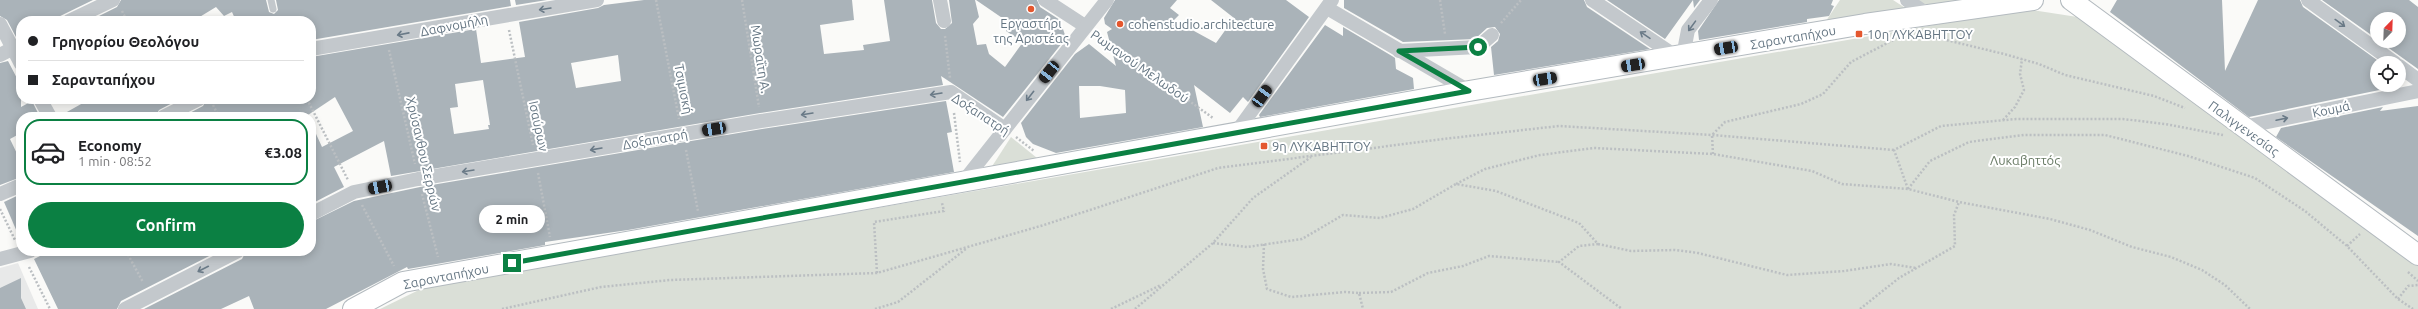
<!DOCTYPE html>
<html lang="en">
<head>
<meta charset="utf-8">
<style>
  :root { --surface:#fff; --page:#f2f2f2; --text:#202124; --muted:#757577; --line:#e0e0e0; --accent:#0b8043 }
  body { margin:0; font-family:Ubuntu,sans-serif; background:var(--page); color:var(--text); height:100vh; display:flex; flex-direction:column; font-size:15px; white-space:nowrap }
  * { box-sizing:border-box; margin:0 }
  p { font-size:13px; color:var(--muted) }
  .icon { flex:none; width:22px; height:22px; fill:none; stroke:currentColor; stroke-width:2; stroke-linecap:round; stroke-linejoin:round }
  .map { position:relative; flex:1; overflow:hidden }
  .sheet { position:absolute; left:16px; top:112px; width:300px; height:144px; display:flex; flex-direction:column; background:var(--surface); border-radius:16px; box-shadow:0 2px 10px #0003 }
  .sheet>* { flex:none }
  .hud { position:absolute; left:16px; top:16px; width:300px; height:88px; border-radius:16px; box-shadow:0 2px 10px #0003; display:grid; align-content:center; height:88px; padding:0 12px; background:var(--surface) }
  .needle { width:26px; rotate:23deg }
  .controls { position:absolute; left:2370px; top:12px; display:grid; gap:8px }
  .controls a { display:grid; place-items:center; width:36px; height:36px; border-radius:50%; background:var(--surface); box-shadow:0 2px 10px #0003; font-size:20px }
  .end { position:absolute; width:18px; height:18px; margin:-9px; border:5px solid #0b8043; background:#fff; box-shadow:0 0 0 2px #fff }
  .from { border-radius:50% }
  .bubble { position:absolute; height:28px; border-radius:14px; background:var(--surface); box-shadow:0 2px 10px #0003; font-size:13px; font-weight:600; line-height:28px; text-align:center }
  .car { position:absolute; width:12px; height:24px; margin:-12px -6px; border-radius:5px; box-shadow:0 0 3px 1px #0007; background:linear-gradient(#222 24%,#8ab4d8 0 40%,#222 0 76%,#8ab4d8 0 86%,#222 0) }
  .hud b { display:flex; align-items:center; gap:14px; height:38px; font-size:15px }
  .hud b+b { border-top:1px solid var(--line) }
  .hud i { width:10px; height:10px; background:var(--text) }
  ul { padding:7px 0 0; list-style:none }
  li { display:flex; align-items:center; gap:12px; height:66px; margin:0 8px 6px; padding:0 4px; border:2px solid var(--line); border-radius:16px }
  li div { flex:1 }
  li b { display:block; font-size:15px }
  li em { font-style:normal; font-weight:600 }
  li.on { border-color:var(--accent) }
  li>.icon { width:36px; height:36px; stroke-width:1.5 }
  .action { display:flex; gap:8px; margin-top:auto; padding:8px 12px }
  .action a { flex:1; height:46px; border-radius:24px; background:var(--accent); color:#fff; font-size:16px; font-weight:600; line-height:46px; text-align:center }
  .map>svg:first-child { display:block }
</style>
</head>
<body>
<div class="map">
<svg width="2418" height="309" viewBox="0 0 2418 309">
  <rect width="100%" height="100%" fill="#fafaf8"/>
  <!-- built -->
  <polygon fill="#e8e9e9" points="18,263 38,309 0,309 0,268"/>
  <!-- green -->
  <g fill="#dadfd7">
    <polygon points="1840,0 1893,0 1910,11 1822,27"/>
    <polygon points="1917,0 1960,0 1925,6"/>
    <polygon points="2026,9 2084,18 2418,262 2418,309 380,309 427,286"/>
    <polygon points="1011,137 1042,162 989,171"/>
  </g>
  <!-- building -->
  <g fill="#aab3b9" fill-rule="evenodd">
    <polygon points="0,0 93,0 50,21 21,21 21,36 16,37 7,20 0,16"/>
    <polygon points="121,0 266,0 269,12 274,14 278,10 276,0 510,0 511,6 311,40 311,21 236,21 232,12 224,16 216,7 193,21 89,21 117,7"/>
    <polygon points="515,0 547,0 516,5"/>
    <path d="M644,0H852L854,20L820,25L824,54L864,50L863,45L890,41L884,0H932L936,23L941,29H945L952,23L949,0H975L979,17L973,24L977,45L986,44L989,54L1005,67L1023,42L1006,31L1011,24L976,0H1037L1040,7L1060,20L1066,38L1003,117L941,76L943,85L760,113L391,176L384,141L334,167L344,187L311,204V123L322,147L353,131L335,97L305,117H182L203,106L207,99H311V57L476,29L481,63L525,57L519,22L598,8L604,5ZM618,55L621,81L576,88L571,63ZM483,80L490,125H488L489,129L454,134L450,108L458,107L455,84Z"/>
    <path d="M1115,0H1177L1170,8L1179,15L1174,20L1216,43L1234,18L1211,0H1286L1309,17L1248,102L1243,97L1230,113L1194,85L1203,127L1056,153L1033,144L1026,137L1021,123L1075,54L1089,44L1116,66L1107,32L1112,29L1105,24L1104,18ZM1079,86H1100L1125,90L1126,113L1080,118Z"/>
    <polygon points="1344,0 1584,0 1587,7 1650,49 1494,75 1491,47 1498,41 1500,34 1495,27 1487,28 1475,39 1403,42 1344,8"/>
    <polygon points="1607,0 1700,0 1694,8 1693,0 1665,39"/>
    <polygon points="1719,0 1833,0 1831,5 1834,6 1829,16 1807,19 1807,22 1699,40 1698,31"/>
    <polygon points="2117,0 2222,0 2225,71 2258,0 2300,0 2303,7 2377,60 2377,85 2396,85 2394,87 2249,117 2110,12"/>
    <polygon points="2322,0 2409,0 2418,7 2418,69 2379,41 2399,41 2399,19 2377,19 2377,39"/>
    <polygon points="1325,25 1343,36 1343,27 1392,56 1395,58 1396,69 1413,78 1414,89 1260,117 1259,115"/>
    <polygon points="8,61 21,86 21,107 32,101 40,117 21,117 21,133 10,139 21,162 21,177 0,185 0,63"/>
    <polygon points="90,99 180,99 159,110 155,117 58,117"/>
    <polygon points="946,101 952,132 947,133 954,172 628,230 545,242 545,245 408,269 407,267 326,309 254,309 249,296 221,309 144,309 242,259 246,251 311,251 311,222 354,201 420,187 762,129"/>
    <polygon points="2418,106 2418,236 2276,137 2281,128 2383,107 2380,111"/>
    <polygon points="21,194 21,241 4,202"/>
    <polygon points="50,251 219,251 121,301 117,309 58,309 34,259"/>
    <polygon points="21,278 21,298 26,309 0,309 0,288"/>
  </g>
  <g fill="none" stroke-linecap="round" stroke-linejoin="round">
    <!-- secondary casing -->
    <g stroke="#b3babf" stroke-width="22">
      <g id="secondary">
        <polyline points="2071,0 2418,255"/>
        <polyline points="353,309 403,282 1469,91 1865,24 2033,0"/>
      </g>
    </g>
    <!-- path -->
    <g stroke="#bbbfc2" stroke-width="2.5" stroke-dasharray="2 2" stroke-linecap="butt">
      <polyline points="656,0 679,119"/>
      <polyline points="742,0 759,107"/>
      <polyline points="1440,0 1445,34"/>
      <polyline points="122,11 127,21"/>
      <polyline points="1501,23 1521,0"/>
      <polyline points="509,30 533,145"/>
      <polyline points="1097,35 1213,118"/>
      <polyline points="945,36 950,78"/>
      <polyline points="1911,37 1942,39 2004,54 2039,64 2065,75 2154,96 2185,108"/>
      <polyline points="389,50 415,164"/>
      <polyline points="307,99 348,180"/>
      <polyline points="213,105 219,117"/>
      <polyline points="954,113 960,162"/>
      <polyline points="2003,120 2015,107 2024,90 2020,74 2022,59"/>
      <polyline points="1016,137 1034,151"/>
      <polyline points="686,150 698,211"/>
      <polyline points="1713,154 1712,135 1725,122 1801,104 1823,94 1851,62 1895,39"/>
      <polyline points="538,173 550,237"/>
      <polyline points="1456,184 1485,169 1540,155 1594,148 1713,154 1812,171 1842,184 1908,189 1959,202 2050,219 2090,230 2132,247 2171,257 2202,270 2225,285 2250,309"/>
      <polyline points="1908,189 1894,150 1941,126 2016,119 2123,119 2165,124 2223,135"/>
      <polyline points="1908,189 1930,161 1969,142 2024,135 2105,135 2188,156 2255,178 2305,211 2347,246 2398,299 2413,309"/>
      <polyline points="422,194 438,257"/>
      <polyline points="362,205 394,266"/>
      <polyline points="0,209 15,240"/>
      <polyline points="1213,243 1247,247 1302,239 1343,215 1380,218 1413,209 1456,184 1496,191 1579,223 1598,244 1579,246 1559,262 1622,309"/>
      <polyline points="1264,244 1263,269 1267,289 1291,297 1345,292 1359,293 1363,309"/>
      <polyline points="1598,244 1631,251 1675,250 1698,253 1787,275 1844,271 1891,264 1916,268"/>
      <polyline points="2347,246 2360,234"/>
      <polyline points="126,251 143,282"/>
      <polyline points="29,267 50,309"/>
      <polyline points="2408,272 2418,281"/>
      <polyline points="877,273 874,222 944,211 942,203"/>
      <polyline points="1359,293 1391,292 1428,273 1463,266 1489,256 1559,262"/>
      <polyline points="2398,299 2408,286 2418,285"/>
      <polyline points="502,309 601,287 670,280 877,273 1044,225 1218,168 1443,139 1559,126 1712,135 1894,150"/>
      <polyline points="875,309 898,302 967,248"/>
      <polyline points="1111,309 1161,285"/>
      <polyline points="1135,309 1213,243 1253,198 1311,157"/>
      <polyline points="1860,309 1899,278 1955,246 1954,215 1959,202"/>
    </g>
    <!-- lane -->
    <polyline stroke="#c3c8cc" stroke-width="7" points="271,0 273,9"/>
    <!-- street -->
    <g stroke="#c3c8cc" stroke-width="14">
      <polyline points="940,0 944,21"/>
      <polyline points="1045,0 1085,26"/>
      <polyline points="1592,0 1677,57"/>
      <polyline points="1907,0 1927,14"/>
      <polyline points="2308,0 2395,63"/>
      <polyline points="1327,8 1469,91"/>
      <polyline points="69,21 113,0"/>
      <polyline points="0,24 21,64"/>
      <polyline points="311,49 597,0"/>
      <polyline points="1399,51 1478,47 1492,35"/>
      <polyline points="0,55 21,44"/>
      <polyline points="1683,56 1688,30 1711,0"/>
      <polyline points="2399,66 2418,80"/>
      <polyline points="40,99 50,117"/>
      <polyline points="163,117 199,99"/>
      <polyline points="2243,127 2418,91"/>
      <polyline points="1235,134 1332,0"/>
      <polyline points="963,182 1107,0"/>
      <polyline points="0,194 21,185"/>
      <polyline points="311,214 354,192 418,179 761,121 951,92 1005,129"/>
      <polyline points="0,259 30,251"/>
      <polyline points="125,309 238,251"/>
    </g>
    <!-- secondary -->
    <use href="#secondary" stroke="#fff" stroke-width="20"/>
  </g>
  <!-- one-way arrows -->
  <defs><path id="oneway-shaft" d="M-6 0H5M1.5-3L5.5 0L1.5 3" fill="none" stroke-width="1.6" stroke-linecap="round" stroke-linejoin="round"/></defs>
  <g stroke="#6a7a87">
    <use href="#oneway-shaft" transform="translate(545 9) rotate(171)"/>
    <use href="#oneway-shaft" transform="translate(2340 23) rotate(36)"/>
    <use href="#oneway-shaft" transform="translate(1692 26) rotate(126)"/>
    <use href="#oneway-shaft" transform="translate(403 34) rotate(169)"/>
    <use href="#oneway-shaft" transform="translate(1645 35) rotate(-146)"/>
    <use href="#oneway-shaft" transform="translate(936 94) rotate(171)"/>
    <use href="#oneway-shaft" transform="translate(1030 96) rotate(128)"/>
    <use href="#oneway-shaft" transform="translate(807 114) rotate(171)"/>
    <use href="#oneway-shaft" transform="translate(2282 119) rotate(-12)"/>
    <use href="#oneway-shaft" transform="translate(596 149) rotate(170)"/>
    <use href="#oneway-shaft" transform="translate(468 171) rotate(171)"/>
    <use href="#oneway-shaft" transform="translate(203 269) rotate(153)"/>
  </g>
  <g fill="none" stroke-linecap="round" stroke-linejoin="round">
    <!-- route -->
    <polyline stroke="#0b8043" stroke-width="5" points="512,263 1469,91 1399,51 1478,47"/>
  </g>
  <!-- markers -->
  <g fill="#e4572e" stroke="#fff" stroke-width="1.5">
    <circle cx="1031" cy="9" r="4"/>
    <circle cx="1120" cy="24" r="4"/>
    <rect x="1855" y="30" width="8" height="8" rx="2"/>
    <rect x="1260" y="142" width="8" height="8" rx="2"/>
  </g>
  <g text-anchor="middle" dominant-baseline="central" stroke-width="4" stroke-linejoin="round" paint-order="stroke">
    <!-- poi labels -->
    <g font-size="13" fill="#657683" stroke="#fff" text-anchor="start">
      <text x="1031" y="23" text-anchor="middle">Εργαστήρι<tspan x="1031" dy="15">της Αριστέας</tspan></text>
      <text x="1128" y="24">cohenstudio.architecture</text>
      <text x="1867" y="34">10η ΛΥΚΑΒΗΤΤΟΥ</text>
      <text x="1272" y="146">9η ΛΥΚΑΒΗΤΤΟΥ</text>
    </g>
    <!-- street labels -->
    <g font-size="13" fill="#657683" stroke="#fff">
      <text transform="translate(454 25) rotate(-11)">Δαφνομήλη</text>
      <text transform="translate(1793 37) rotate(-10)">Σαρανταπήχου</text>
      <text transform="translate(761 59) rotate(81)">Μωραΐτη Α.</text>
      <text transform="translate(1140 66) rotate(35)">Ρωμανού Μελωδού</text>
      <text transform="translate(684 89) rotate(79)">Τσιμισκή</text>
      <text transform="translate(2331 109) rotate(-12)">Κουμά</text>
      <text transform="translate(981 114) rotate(33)">Δοξαπατρή</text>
      <text transform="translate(539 126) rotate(78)">Ισαύρων</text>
      <text transform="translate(2244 128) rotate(36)">Παλιγγενεσίας</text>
      <text transform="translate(655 139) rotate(-10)">Δοξαπατρή</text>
      <text transform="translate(424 154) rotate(77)">Χρύσανθου Σερρών</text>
      <text transform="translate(446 276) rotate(-11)">Σαρανταπήχου</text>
    </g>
    <!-- park labels -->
    <g font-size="13" fill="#687a64" stroke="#fff">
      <text x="2025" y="160">Λυκαβηττός</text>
    </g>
  </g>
</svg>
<div class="controls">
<a><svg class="needle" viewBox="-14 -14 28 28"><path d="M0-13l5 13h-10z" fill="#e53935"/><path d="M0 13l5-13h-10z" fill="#757577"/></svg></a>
<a><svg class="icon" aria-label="locate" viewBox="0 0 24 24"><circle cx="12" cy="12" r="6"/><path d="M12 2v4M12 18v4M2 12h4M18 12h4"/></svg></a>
</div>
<i class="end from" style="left:1478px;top:47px"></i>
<i class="end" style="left:512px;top:263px"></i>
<div class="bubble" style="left:479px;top:205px;width:66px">2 min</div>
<i class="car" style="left:1726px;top:48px;rotate:260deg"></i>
<i class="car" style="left:1633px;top:65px;rotate:261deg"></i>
<i class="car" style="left:1049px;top:72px;rotate:218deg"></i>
<i class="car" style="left:1545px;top:79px;rotate:81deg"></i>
<i class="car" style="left:1262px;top:96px;rotate:36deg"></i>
<i class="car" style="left:714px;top:129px;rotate:261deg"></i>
<i class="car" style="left:380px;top:187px;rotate:259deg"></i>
<div class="hud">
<b><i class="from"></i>Γρηγορίου Θεολόγου</b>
<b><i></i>Σαρανταπήχου</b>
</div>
<section class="sheet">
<ul>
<li class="on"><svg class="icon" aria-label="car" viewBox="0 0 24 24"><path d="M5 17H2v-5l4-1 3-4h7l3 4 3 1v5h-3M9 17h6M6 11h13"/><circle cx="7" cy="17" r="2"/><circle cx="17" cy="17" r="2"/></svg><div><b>Economy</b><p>1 min · 08:52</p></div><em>€3.08</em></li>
</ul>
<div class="action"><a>Confirm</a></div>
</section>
</div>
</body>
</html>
